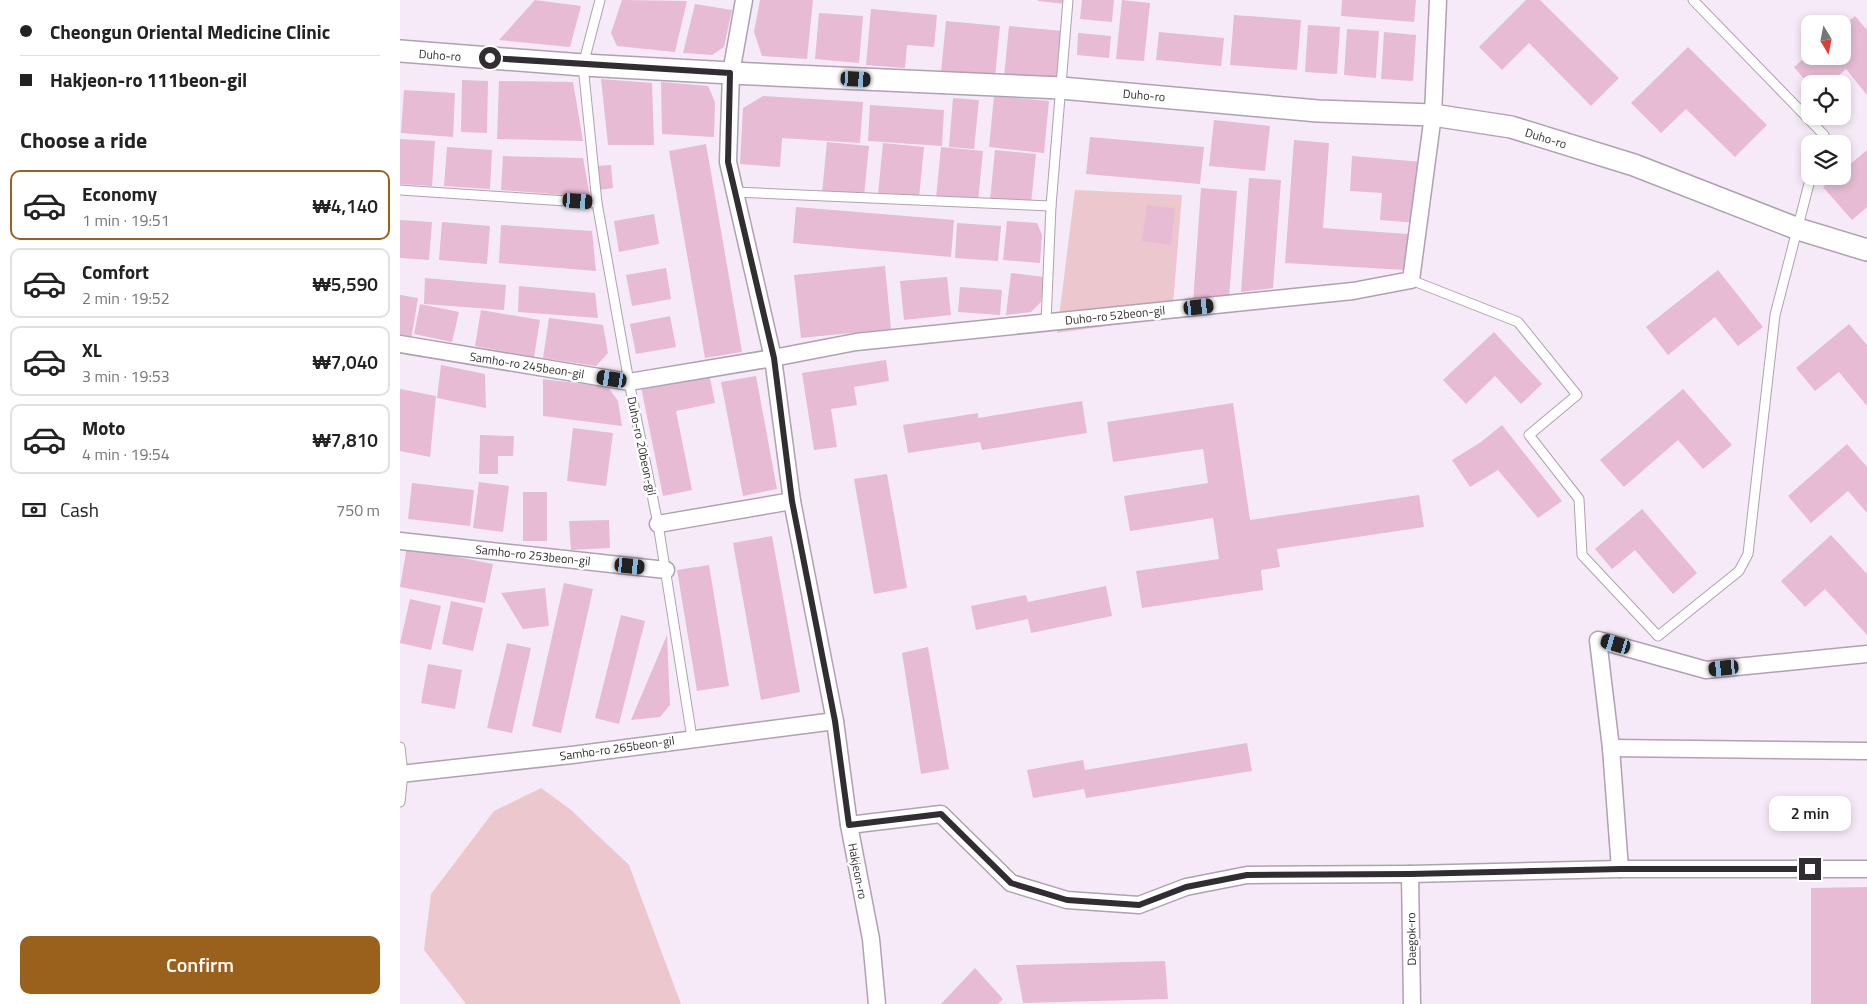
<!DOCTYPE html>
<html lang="en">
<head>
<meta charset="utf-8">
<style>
  :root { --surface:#fff; --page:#f2f2f2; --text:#222; --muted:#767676; --line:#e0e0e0; --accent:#99611c }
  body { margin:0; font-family:"Titillium Web",sans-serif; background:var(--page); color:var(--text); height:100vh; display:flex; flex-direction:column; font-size:19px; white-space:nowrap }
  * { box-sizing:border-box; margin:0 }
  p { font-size:16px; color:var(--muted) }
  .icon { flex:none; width:28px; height:28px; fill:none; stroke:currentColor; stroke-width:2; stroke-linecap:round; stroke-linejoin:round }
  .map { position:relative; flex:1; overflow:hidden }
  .details { display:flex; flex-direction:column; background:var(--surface); width:400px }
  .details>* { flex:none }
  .banner { display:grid; align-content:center; height:110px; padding:0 20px; background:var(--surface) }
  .needle { width:32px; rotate:170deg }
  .fabs { position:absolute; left:1401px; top:15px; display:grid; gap:10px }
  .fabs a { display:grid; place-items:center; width:50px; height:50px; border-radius:10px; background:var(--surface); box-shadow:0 2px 8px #0003; font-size:25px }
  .end { position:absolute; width:22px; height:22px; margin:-11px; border:6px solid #322d32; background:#fff; box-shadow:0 0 0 2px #fff }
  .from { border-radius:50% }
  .bubble { position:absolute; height:35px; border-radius:10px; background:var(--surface); box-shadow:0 2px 8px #0003; font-size:16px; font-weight:600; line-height:35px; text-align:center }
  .car { position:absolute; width:15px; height:30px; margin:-15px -8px; border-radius:6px; box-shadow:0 0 4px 1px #0007; background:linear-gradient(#222 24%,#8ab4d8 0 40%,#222 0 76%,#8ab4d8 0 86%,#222 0) }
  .banner b { display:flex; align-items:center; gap:18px; height:48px; font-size:19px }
  .banner b+b { border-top:1px solid var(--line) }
  .banner i { width:12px; height:12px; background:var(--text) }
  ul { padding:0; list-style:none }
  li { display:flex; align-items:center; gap:15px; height:70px; margin:0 10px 8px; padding:0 10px; border:2px solid var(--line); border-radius:10px }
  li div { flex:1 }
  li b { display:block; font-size:19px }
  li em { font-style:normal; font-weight:600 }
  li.current { border-color:var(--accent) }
  li>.icon { width:45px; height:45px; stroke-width:1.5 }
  h2 { padding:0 20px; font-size:22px; line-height:60px }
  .pay { display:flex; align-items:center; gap:12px; height:55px; padding:0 20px; font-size:19px }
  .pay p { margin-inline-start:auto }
  .action { display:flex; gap:10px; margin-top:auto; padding:10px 20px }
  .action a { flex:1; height:58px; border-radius:10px; background:var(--accent); color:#fff; font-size:20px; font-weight:600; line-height:58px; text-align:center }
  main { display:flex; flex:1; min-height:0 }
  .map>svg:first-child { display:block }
</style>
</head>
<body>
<main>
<section class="details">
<div class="banner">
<b><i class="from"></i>Cheongun Oriental Medicine Clinic</b>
<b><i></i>Hakjeon-ro 111beon-gil</b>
</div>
<h2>Choose a ride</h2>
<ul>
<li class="current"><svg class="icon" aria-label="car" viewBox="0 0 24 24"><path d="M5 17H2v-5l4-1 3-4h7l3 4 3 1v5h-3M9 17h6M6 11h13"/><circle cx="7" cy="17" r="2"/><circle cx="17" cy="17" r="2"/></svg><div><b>Economy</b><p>1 min · 19:51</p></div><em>₩4,140</em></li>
<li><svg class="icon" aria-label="car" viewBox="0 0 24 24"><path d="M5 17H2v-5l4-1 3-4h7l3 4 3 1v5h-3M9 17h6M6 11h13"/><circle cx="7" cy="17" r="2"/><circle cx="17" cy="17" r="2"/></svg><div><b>Comfort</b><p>2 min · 19:52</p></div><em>₩5,590</em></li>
<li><svg class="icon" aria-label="car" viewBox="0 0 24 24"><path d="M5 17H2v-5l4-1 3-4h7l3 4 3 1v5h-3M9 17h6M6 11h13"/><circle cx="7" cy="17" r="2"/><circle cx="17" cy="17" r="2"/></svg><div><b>XL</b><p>3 min · 19:53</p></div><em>₩7,040</em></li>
<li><svg class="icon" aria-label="car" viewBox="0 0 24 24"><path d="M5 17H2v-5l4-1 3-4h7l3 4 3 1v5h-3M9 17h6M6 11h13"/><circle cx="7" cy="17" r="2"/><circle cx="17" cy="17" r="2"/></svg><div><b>Moto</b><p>4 min · 19:54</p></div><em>₩7,810</em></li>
</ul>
<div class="pay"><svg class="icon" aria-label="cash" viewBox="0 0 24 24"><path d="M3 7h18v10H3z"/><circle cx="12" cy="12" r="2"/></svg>Cash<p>750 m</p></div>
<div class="action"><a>Confirm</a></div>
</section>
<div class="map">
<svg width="1467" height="1004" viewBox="0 0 1467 1004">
  <rect width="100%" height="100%" fill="#f7eaf8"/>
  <!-- green -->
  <g fill="#edc7ce">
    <polygon points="675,190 782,195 772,317 657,333"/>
    <polygon points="141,788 170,809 229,865 281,1004 66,1004 24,950 31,894 94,811"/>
  </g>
  <!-- building -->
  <g fill="#e6bbd3">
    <polygon points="135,0 181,6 170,47 99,40"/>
    <polygon points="222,0 287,1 275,52 217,46 211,33"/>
    <polygon points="360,0 413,0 407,59 362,56 354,32"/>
    <polygon points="638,0 665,0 665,4 638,1"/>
    <polygon points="682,0 714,0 712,22 680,19"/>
    <polygon points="722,0 750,3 744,61 716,59"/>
    <polygon points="942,0 1016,0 1014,22 941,16"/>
    <polygon points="1126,0 1140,0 1219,78 1191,106 1129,43 1102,70 1079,47"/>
    <polygon points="295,4 332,10 324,47 312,55 283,53"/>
    <polygon points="471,9 537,15 534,47 507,45 505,68 466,65"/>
    <polygon points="419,13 463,16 459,63 415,59"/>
    <polygon points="834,15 901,20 897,70 830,65"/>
    <polygon points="1455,16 1467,30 1467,95 1446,69 1429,84 1410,84 1410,86 1394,67 1410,53 1410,56 1442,56 1442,27"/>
    <polygon points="546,21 600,26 595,77 541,72"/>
    <polygon points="908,25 940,27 937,74 905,72"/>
    <polygon points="609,26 663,31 659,82 604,77"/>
    <polygon points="947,29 979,31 976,78 944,75"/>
    <polygon points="759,32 824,38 821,66 756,60"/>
    <polygon points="984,32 1016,35 1013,81 981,79"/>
    <polygon points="678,33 711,36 709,58 677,55"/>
    <polygon points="1288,47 1367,125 1335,157 1286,109 1261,133 1231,103"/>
    <polygon points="201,79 252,83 254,145 208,145"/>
    <polygon points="62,80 88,81 87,133 61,132"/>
    <polygon points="99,81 173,82 183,141 97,139"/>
    <polygon points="261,82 308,86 315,102 314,137 262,134"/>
    <polygon points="4,90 55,93 53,137 1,133"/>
    <polygon points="363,96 463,102 460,143 382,138 380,167 340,164 343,108"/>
    <polygon points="594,96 649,101 644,153 589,147"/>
    <polygon points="553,98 579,100 574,149 549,147"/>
    <polygon points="470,105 544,110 542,146 468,141"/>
    <polygon points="814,120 870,126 865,171 809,166"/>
    <polygon points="690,137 804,147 800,184 686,174"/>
    <polygon points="0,139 35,141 32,186 0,184"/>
    <polygon points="894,140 929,143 923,228 1008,234 1005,270 885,263"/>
    <polygon points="427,142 469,146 464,196 422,193"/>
    <polygon points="483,143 524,147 519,198 478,194"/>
    <polygon points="306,144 342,352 305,358 269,151"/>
    <polygon points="47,147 92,150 90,189 44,186"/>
    <polygon points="541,147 583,151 578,202 536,198"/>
    <polygon points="595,150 636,154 631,204 590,200"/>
    <polygon points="1467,150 1467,207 1452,220 1423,187 1436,176 1442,176 1442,171"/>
    <polygon points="103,156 183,158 190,197 101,190"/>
    <polygon points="952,156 1023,162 1018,223 980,220 982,193 950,191"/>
    <polygon points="211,165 213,188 199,190 196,166"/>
    <polygon points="849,178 881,180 873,288 841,292"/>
    <polygon points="801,188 837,191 829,299 793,303"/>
    <polygon points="747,205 775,208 771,245 742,241"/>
    <polygon points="396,207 554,220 551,257 393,243"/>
    <polygon points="254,214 259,244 219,252 214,221"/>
    <polygon points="0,220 32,222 29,260 0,258"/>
    <polygon points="607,221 637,223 642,235 640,263 603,260"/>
    <polygon points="42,222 90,226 87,264 39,260"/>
    <polygon points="557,223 601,226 598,261 555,258"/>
    <polygon points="101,225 192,231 196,271 99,263"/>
    <polygon points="485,266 491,329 401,338 394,275"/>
    <polygon points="266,268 271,299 232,306 226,275"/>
    <polygon points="1318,270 1363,327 1338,346 1315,317 1268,355 1246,327"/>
    <polygon points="611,273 644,277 641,302 631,312 606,315"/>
    <polygon points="547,277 551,315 504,320 500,281"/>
    <polygon points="25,278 106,285 104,310 24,304"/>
    <polygon points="119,286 195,293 198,318 118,312"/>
    <polygon points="560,287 602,290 600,315 558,312"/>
    <polygon points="0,295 18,298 11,340 0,338"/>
    <polygon points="20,304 59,312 52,342 14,334"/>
    <polygon points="81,310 140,320 134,357 75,346"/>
    <polygon points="270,316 276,347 236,354 230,324"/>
    <polygon points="149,318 203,325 208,353 196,366 143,358"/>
    <polygon points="1449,324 1467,345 1467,406 1439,372 1415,391 1396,368"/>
    <polygon points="1094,332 1142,384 1121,404 1095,376 1066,404 1043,380"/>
    <polygon points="486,360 489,381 454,387 457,405 431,409 437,447 414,450 402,373"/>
    <polygon points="41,365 85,374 86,408 37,398"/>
    <polygon points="309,373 315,403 276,411 292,490 263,496 241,387"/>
    <polygon points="356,376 377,489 343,496 321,382"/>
    <polygon points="143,379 208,387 218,401 222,426 143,416"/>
    <polygon points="0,389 36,396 30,457 0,451"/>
    <polygon points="1283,389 1332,445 1303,469 1278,440 1224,487 1200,460"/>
    <polygon points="682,401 687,433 582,450 580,442 508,453 503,425 578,413 578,418"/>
    <polygon points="833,403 850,520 1019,495 1024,527 877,549 880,567 861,570 863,590 742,608 736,571 819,559 813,518 730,531 724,496 808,483 803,449 713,462 707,422"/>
    <polygon points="1102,425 1162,501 1138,518 1098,470 1070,487 1052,460 1081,442"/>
    <polygon points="173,428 213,433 206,486 167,481"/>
    <polygon points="80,435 114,436 113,456 98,456 98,474 79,474"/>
    <polygon points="1447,444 1467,467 1467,513 1448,491 1411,523 1388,496"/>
    <polygon points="487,474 507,588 474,594 454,479"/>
    <polygon points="79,482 109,486 103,532 73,528"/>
    <polygon points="12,483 74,490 70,526 8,519"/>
    <rect x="123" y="492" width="24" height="49"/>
    <polygon points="1242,509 1297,573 1273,594 1235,550 1212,569 1195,549"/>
    <polygon points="209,520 210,548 171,550 169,521"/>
    <polygon points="1431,535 1467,574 1467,635 1425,589 1405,607 1381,581"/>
    <polygon points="372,536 400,692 361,700 333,543"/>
    <polygon points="7,547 93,564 85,603 0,587"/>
    <polygon points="309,565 329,686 297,691 277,570"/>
    <polygon points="164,583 193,589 161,733 132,726"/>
    <polygon points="706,586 712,616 631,633 628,619 576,630 571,606 626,595 628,602"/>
    <polygon points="145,588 149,626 123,629 101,593"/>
    <polygon points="10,599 41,606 31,650 0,643"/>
    <polygon points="51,601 83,608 73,651 42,644"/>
    <polygon points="221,615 245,621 219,724 195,718"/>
    <polygon points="267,635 270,705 260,717 231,720"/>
    <polygon points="107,643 131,648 112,733 87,728"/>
    <polygon points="528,647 549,769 521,774 502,653"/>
    <polygon points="28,664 62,670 55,709 21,703"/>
    <polygon points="847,743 852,771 686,798 684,789 633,798 627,770 683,760 685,770"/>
    <polygon points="1467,887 1467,1004 1411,1004 1411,888"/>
    <polygon points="765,961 768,999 623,1003 616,965"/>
    <polygon points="575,968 603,999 598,1004 541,1004"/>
  </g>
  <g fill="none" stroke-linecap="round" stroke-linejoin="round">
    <!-- service casing -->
    <g stroke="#aea2af" stroke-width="11">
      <g id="service">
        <polyline points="200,0 183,65 197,203 229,382 258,524 292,738"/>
        <polyline points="1293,0 1424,135 1421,144"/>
        <polyline points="0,190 197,203"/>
        <polyline points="334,192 651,206"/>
        <polyline points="1011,280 1118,322 1177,395 1129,435 1179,499 1182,555 1258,636 1339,571 1348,554 1375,315 1411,176"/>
        <polyline points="646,322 651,206 668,0"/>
        <polyline points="0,747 3,774 0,802"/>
      </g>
    </g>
    <!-- minor casing -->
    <g stroke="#aea2af" stroke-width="19">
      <g id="minor">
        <polyline points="344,0 331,73 328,162 373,358 392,501 435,721 449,825 471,939 477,1004"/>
        <polyline points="0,344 229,382 373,358 456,342 953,291 1011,280 1033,115 1038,0"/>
        <polyline points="258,524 392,501"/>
        <polyline points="0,541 266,570"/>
        <polyline points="1211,748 1467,751"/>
        <polyline points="0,774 172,755 435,721"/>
        <polyline points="449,825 541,814 611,883 667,900 739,905 786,887 847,875 1010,874 1220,869 1467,869"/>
        <polyline points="1220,869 1211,748 1198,640 1306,670 1467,654"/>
        <polyline points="1010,874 1012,1004"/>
      </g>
    </g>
    <!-- tertiary casing -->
    <g stroke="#aea2af" stroke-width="24">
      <polyline id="tertiary" points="0,51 183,65 331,73 661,88 918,111 1033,115 1111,127 1234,165 1398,229 1467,250"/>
    </g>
    <!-- service -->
    <use href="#service" stroke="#fff" stroke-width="9"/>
    <!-- minor -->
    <use href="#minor" stroke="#fff" stroke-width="16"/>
    <!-- tertiary -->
    <use href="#tertiary" stroke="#fff" stroke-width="21"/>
  </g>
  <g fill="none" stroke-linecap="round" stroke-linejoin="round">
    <!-- route -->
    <polyline stroke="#322d32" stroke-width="6" points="90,58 330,73 328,162 374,358 392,501 435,721 449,825 541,814 611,883 667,900 739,905 786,887 847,875 1010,874 1220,869 1410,869"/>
  </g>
  <g text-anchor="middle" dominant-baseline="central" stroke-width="5" stroke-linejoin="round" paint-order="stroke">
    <!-- street labels -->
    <g font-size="12" fill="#322d32" stroke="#fff">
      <text transform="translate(40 55) rotate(4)">Duho-ro</text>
      <text transform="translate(744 95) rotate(5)">Duho-ro</text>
      <text transform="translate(1146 138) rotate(17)">Duho-ro</text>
      <text transform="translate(715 315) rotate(-6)">Duho-ro 52beon-gil</text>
      <text transform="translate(127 365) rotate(9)">Samho-ro 245beon-gil</text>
      <text transform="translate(242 446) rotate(78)">Duho-ro 20beon-gil</text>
      <text transform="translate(133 555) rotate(6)">Samho-ro 253beon-gil</text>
      <text transform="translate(217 748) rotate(-8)">Samho-ro 265beon-gil</text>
      <text transform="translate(458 871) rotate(79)">Hakjeon-ro</text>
      <text transform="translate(1011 939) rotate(-91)">Daegok-ro</text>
    </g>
  </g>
</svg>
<div class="fabs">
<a><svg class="needle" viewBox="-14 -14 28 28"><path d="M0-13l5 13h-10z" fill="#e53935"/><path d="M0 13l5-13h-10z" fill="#767676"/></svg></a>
<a><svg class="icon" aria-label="locate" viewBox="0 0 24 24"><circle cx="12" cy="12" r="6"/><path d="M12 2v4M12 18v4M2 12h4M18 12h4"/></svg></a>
<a><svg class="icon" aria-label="layers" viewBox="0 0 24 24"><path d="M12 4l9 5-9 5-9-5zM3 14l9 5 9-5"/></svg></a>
</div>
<i class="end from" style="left:90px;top:58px"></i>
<i class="end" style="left:1410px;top:869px"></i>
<div class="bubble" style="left:1369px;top:796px;width:82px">2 min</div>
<i class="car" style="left:456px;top:79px;rotate:93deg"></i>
<i class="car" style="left:178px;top:201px;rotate:94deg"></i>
<i class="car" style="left:799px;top:307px;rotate:84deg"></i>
<i class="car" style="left:212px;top:379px;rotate:279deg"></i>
<i class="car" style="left:230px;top:566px;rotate:96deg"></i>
<i class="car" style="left:1216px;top:644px;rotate:286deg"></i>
<i class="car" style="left:1324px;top:668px;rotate:264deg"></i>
</div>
</main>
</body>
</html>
